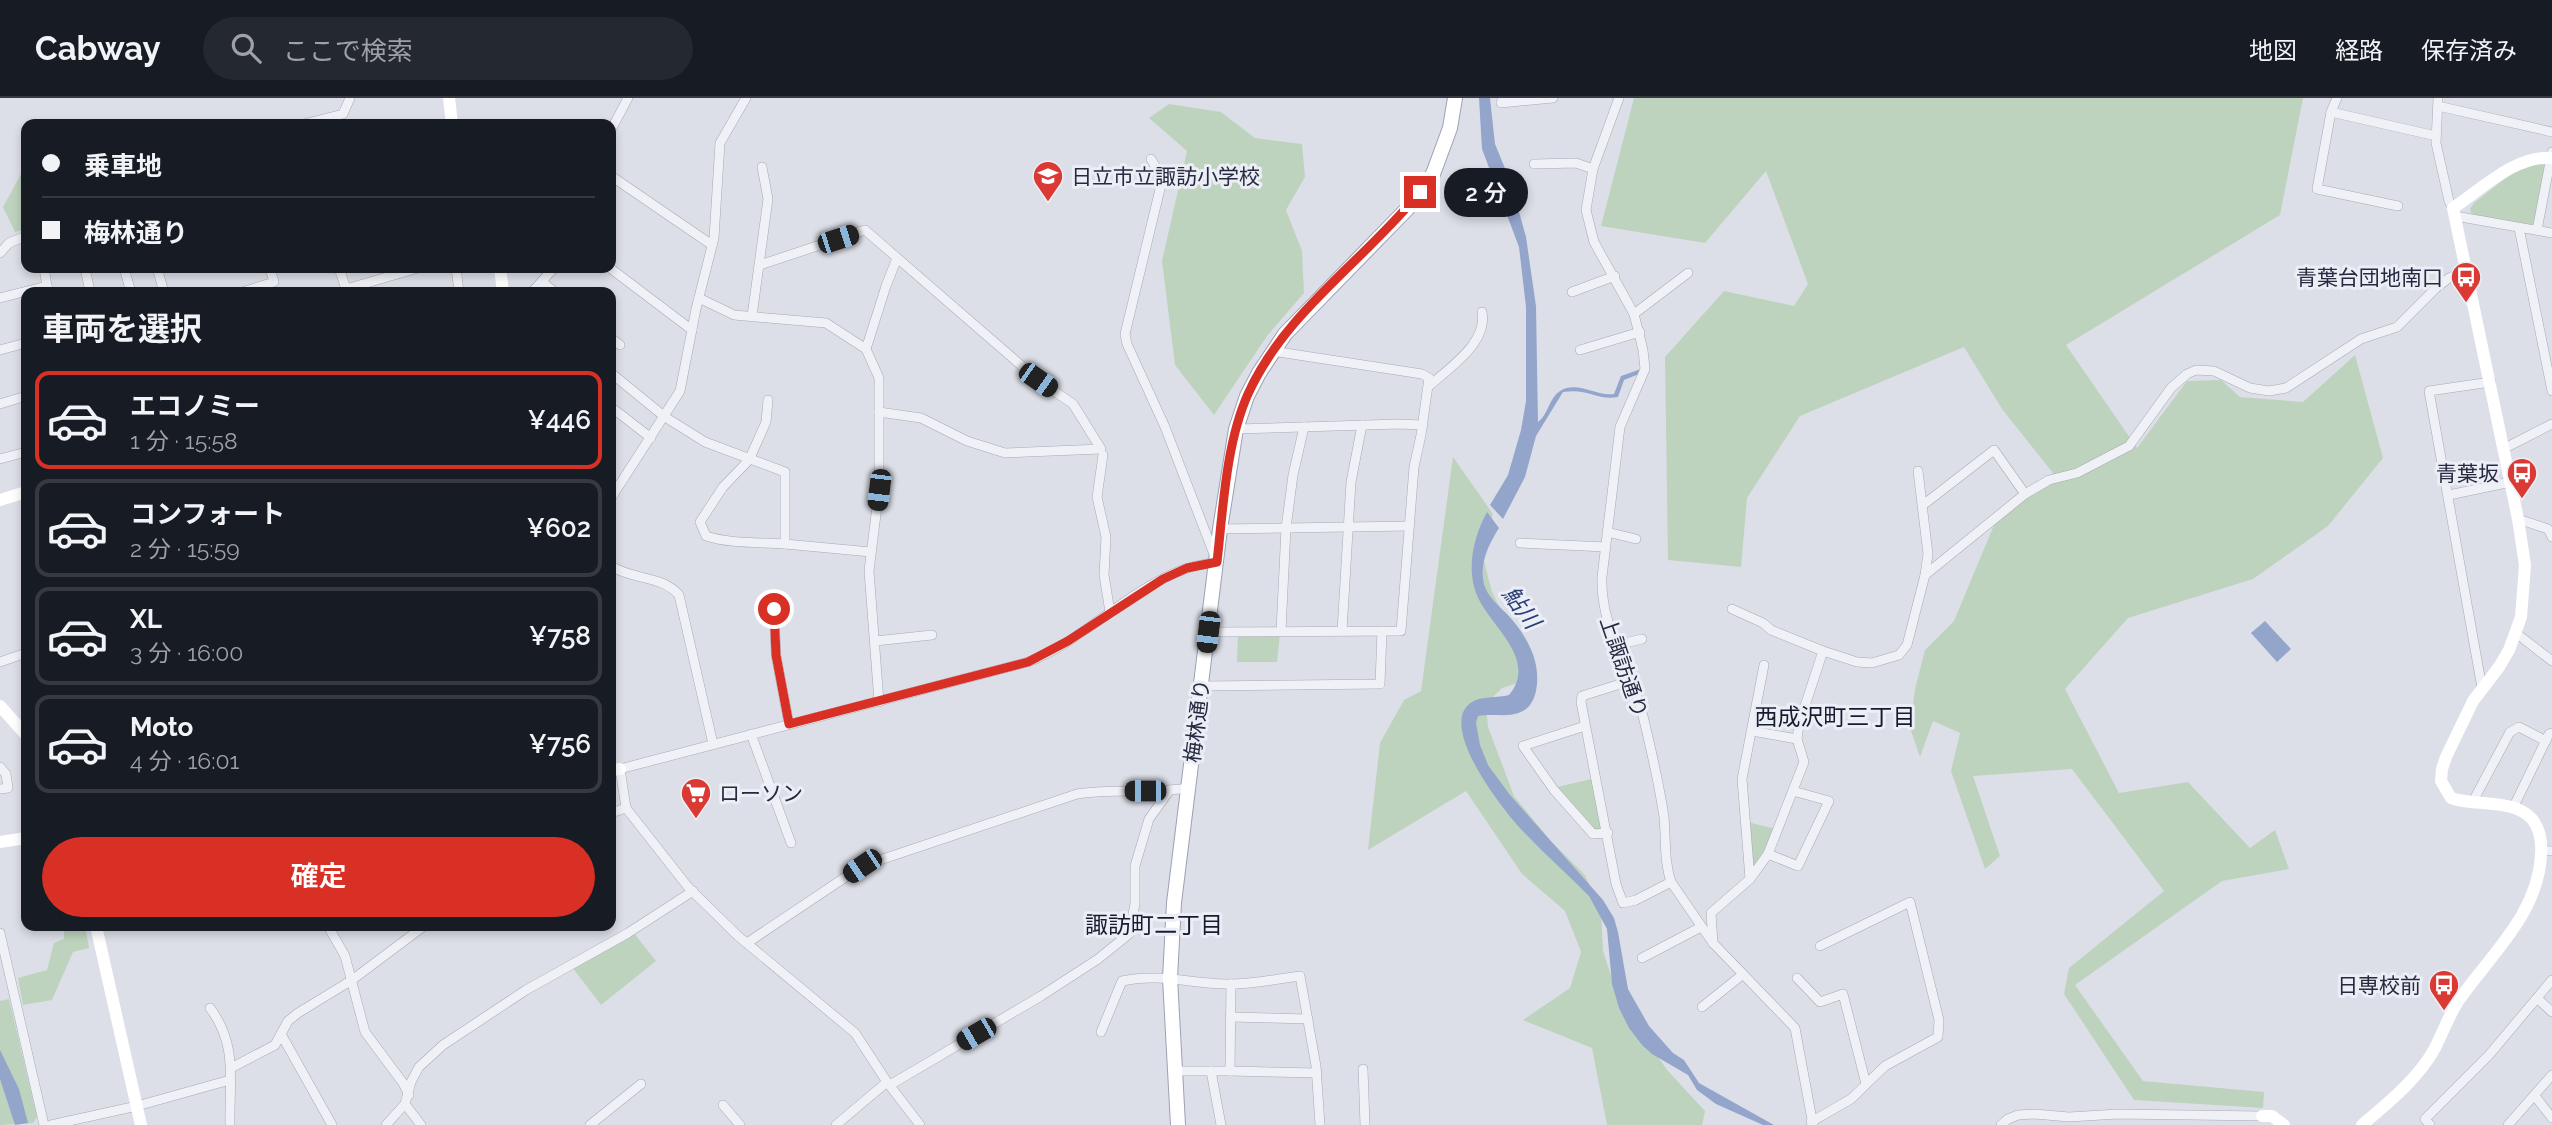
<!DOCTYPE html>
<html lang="ja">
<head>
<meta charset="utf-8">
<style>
  :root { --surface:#171b24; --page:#242831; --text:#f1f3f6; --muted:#9ea1a6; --line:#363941; --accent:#d93025 }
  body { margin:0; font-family:Raleway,"Noto Sans JP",sans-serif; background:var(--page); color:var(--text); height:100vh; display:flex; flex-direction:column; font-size:26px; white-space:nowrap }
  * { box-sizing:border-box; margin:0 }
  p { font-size:23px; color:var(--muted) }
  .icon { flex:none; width:38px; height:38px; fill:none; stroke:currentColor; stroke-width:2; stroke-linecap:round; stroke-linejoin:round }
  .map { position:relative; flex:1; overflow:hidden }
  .sheet { position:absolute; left:21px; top:189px; width:595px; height:644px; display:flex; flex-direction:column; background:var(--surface); border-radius:14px; box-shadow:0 4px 10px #0003 }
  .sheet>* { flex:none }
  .top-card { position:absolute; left:21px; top:21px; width:595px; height:154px; border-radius:14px; box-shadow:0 4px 10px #0003; display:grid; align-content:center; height:154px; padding:0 21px; background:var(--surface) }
  .end { position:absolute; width:32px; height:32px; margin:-16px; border:9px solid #d93025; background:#fff; box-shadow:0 0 0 4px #fff }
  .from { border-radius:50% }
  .bubble { position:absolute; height:49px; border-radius:24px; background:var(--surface); box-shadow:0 4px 10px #0003; font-size:23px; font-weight:600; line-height:49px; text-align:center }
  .car { position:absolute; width:21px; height:42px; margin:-21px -10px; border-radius:9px; box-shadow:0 0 5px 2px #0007; background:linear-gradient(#222 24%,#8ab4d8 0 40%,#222 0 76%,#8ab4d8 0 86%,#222 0) }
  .top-card b { display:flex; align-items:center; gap:24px; height:66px; font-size:26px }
  .top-card b+b { border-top:2px solid var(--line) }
  .top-card i { width:18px; height:18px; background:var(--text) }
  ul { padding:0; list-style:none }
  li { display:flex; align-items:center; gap:21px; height:98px; margin:0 14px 10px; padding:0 7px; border:4px solid var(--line); border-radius:14px }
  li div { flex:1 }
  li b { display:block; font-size:26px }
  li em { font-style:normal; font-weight:600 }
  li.selected { border-color:var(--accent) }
  li>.icon { width:63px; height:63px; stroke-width:1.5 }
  h2 { padding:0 21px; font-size:32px; line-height:84px }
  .primary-button { display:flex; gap:14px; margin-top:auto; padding:14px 21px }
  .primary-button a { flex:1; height:80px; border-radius:42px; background:var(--accent); color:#fff; font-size:28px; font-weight:600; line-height:80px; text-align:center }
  header { display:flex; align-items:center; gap:42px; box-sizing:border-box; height:98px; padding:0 35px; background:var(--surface); border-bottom:2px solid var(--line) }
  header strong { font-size:33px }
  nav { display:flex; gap:38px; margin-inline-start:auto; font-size:24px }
  .search { width:490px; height:63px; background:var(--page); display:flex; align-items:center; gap:18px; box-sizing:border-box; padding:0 24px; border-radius:38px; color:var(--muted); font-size:26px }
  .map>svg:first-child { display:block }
</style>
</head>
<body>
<header>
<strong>Cabway</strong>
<div class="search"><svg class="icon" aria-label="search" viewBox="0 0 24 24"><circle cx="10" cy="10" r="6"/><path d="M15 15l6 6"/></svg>ここで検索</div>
<nav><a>地図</a><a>経路</a><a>保存済み</a></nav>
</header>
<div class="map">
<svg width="2552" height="1027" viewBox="0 0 2552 1027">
  <rect width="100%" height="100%" fill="#dddfe8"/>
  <!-- green -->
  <g fill="#bed3bd">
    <polygon points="1634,0 2303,0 2280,117 2066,247 2137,350 2187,283 2221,282 2240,299 2303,304 2355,257 2383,360 2328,428 2253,481 2128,520 2065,591 2119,695 2188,684 2250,750 2275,732 2289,771 2222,783 2075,887 2143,983 2264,994 2263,1010 2134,1002 2064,896 2069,870 2164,793 2072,671 1973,678 2000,758 1985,771 1951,673 1960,635 1933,623 1920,659 1910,630 1915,591 1925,552 1954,523 1994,427 2053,375 2002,311 1964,249 1800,318 1747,400 1741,469 1668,462 1665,259 1724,193 1794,208 1808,186 1766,73 1705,145 1601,128"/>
    <polygon points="1169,6 1221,14 1255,40 1302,46 1305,79 1286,112 1302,153 1304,195 1267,238 1214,317 1175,267 1162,163 1187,53 1149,20"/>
    <polygon points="2540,65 2545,67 2534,126 2527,128 2472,117 2470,111 2474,105 2512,75"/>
    <polygon points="26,67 26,131 15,134 3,109"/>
    <polygon points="1453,359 1493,416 1486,438 1484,463 1492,494 1507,524 1525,583 1502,590 1486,606 1488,629 1514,698 1550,742 1585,777 1601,811 1603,853 1621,908 1668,973 1705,1013 1702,1027 1607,1027 1592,950 1523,922 1570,890 1581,854 1565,813 1522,776 1466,693 1368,752 1380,645 1404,602 1421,593"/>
    <polygon points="1238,535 1280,536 1277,564 1237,564"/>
    <polygon points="1596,680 1608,735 1593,736 1553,690"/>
    <polygon points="1747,724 1776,731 1768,756 1750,781"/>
    <polygon points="64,828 85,828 89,850 73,854 52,902 23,907 18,880 47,872 54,845 64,841"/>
    <polygon points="633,834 656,863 601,907 572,869"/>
    <polygon points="9,901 37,1019 33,1025 0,1027 0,903"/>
  </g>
  <!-- water -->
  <g fill="#94a5cc">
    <path d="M1479,0H1490L1495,46L1511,85L1526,139L1536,208L1538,324C1548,317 1549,300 1560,293C1577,282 1597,299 1614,296L1621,278L1641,271L1639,276L1624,282L1618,299C1598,303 1588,290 1563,294L1536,338L1525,379L1503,421L1490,407L1508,377L1521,332L1526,303V209L1519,149L1482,51Z"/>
    <path d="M1487,414L1499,430C1489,446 1479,465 1484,486C1487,498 1498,507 1506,515C1526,536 1542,563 1536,593C1534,602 1530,610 1521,614C1509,620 1492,615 1478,618L1476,625L1480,647L1488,667L1510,697L1603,802L1614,820L1618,834L1628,891L1649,928L1673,955L1684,962L1699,985L1774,1027H1763L1716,1006L1697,992L1688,977L1652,956L1642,947L1629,930L1619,910L1612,886L1607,831L1589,798C1566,775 1541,753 1519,729C1501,709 1436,626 1472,604C1481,598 1498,600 1509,597C1536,564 1498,534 1482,507C1464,479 1472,441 1487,414Z"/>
    <polygon points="2265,523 2291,551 2277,564 2251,535"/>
    <polygon points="0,952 19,991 28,1025 15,1027 0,981"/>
  </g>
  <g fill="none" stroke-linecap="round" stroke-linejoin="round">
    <!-- street casing -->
    <g stroke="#a6a9b6" stroke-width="10">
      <g id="street">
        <polyline points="1503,0 1501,5 1553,0"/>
        <path d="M1619,0L1593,71L1586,112L1594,144L1634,216L1643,252L1645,271L1620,329L1602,479C1600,530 1631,571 1643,618C1651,651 1659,685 1664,719C1666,741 1664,763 1671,784L1713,845L1795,930L1813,1027"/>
        <polyline points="2438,0 2436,45 2449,103 2453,110"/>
        <polyline points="2438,8 2552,34"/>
        <polyline points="2331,14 2337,0"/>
        <polyline points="304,26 343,16 350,0"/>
        <polyline points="611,32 628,0"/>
        <polyline points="1534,66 1576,65 1593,71"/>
        <polyline points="611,83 614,80 712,147"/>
        <polyline points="2398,108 2317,91 2331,14 2436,38"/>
        <polyline points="2455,118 2552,135"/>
        <polyline points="2519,130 2552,293"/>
        <polyline points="2537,132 2552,54"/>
        <polyline points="0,155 9,145 26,138"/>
        <polyline points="760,167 865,132 1038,282 1073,306 1101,351 1005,355 967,343 921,320 879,314"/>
        <polyline points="44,170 47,188"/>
        <polyline points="85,170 90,194"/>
        <polyline points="124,170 131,194"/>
        <polyline points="157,170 164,194"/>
        <polyline points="339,170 347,194"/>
        <polyline points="456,170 459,194"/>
        <polyline points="610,170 692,232"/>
        <polyline points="542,184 555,194"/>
        <polyline points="346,191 418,170"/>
        <polyline points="242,194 274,184 270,170"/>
        <polyline points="532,194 554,170"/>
        <polyline points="1572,194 1615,178"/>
        <polyline points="0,200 47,188 49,194"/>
        <polyline points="699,200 734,217 826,225 866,251 879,280 879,392 869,473 879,604"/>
        <polyline points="1634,216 1688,175"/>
        <polyline points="752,218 768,101 762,69"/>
        <polyline points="611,240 620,247"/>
        <polyline points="866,251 886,188 897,160"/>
        <polyline points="0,252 26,245"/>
        <polyline points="1580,252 1640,234"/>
        <polyline points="611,275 665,319 705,344 785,374 785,446 871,454"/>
        <path d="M1428,289C1449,270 1488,245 1482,214"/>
        <path d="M768,302L766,324L749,362L723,389L700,424L706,438C731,446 758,444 785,446"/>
        <polyline points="0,306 26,298"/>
        <polyline points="611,309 651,340"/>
        <polyline points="1236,331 1399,326 1423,327"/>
        <polyline points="2505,350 2552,326"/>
        <polyline points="1103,357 1097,399 1106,439 1104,477 1110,514"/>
        <polyline points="0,361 26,354"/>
        <polyline points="2449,397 2511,384"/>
        <polyline points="611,400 680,293 696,211 714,140 720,45 746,0"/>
        <polyline points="1923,407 1994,352 2025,396"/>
        <polyline points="2518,421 2548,431 2552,439"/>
        <polyline points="1220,431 1409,428"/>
        <polyline points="1607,434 1636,441"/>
        <polyline points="1520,445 1606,449"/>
        <path d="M611,468C632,482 662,477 679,497L713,646"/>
        <polyline points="1925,477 2025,396 2049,382 2077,375 2129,348 2171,290 2187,276 2196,272 2214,273 2250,290 2269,293 2286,290 2361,241 2397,229 2436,190 2449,180 2466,172"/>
        <polyline points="774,511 776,557 789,626"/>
        <polyline points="1281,533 1286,430 1293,377 1304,329"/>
        <polyline points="1342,533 1351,384 1362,327"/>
        <polyline points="1208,534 1401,533 1414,369 1421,337 1429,280 1422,276 1272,253"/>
        <polyline points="2516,535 2552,563"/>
        <polyline points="875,543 932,537"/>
        <polyline points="1616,547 1642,541"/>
        <polyline points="1823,553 1857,564 1872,565 1899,557 1907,547 1925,477 1928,456 1918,373"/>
        <polyline points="0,564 26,555"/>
        <polyline points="1630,583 1582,598 1581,604 1616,786 1623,805 1636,802 1671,784"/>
        <polyline points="1201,588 1380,586 1382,533"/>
        <polyline points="2482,590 2429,293 2491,284"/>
        <polyline points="1585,628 1523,648 1554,692 1593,736 1608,735"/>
        <polyline points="1752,633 1797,641"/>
        <polyline points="751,636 791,745"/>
        <polyline points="0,669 6,676 8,690 0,691"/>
        <polyline points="2472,705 2510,634 2519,629 2546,643"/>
        <polyline points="2513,710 2549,636 2552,635"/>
        <polyline points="611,715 626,710"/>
        <polyline points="2541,752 2552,753"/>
        <polyline points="1768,756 1798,768 1829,703 1793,693"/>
        <polyline points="1750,781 1742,681 1764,567"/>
        <polyline points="328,828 345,858 365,934 403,985 409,997"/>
        <polyline points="0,835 44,1027"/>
        <path d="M747,845L862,768L1077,696C1114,690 1151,696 1188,690"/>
        <polyline points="1713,845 1711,815 1750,781 1768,756 1804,664 1797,641 1799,626 1823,553 1771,532 1763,525 1732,511"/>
        <polyline points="1642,860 1701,829"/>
        <polyline points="1797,880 1820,904 1843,896 1866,986"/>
        <polyline points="1231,886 1230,973 1317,975"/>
        <polyline points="2537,900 2552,914"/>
        <polyline points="1702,909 1742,877"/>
        <path d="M210,910C238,947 229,983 230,1027"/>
        <polyline points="1230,919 1308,921"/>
        <path d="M1101,934L1122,883C1158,875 1189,885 1225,886C1249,887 1276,881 1300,878L1316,968L1320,1027"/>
        <polyline points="281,936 332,1027"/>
        <polyline points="231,970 275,947 288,923 298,915 352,882 424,828"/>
        <polyline points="1363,971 1365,1027"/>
        <polyline points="1175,973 1230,973"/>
        <polyline points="1211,973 1221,1027"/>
        <polyline points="890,987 1041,898 1098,861 1129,836 1135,806 1135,768 1149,721 1169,693"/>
        <polyline points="2535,998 2552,1020"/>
        <polyline points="405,1006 421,1027"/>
        <polyline points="723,1007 740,1027"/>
        <polyline points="1811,1024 1851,1001 1885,968 1938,939 1939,922 1910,804 1820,848"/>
        <polyline points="51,1027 137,1008 230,982"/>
        <polyline points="386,1027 405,1006 411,984 419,969 443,947 526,892 628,835 693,793"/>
        <polyline points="590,1027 641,986"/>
        <polyline points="836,1027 887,984"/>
        <path d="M920,1027L887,984L855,935L738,838L688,789L626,710L620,671L1028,564C1085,542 1127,492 1185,471C1195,467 1206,466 1217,464L1165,329L1127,246L1125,236L1161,87V78L1151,61"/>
        <polyline points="2001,1027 2008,1021 2018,1017 2035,1016 2069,1019 2118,1016 2262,1018"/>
        <polyline points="2430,1027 2425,1021 2489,957 2552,882"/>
        <polyline points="2508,1027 2552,977"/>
      </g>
    </g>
    <!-- primary casing -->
    <g stroke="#9ba1b5" stroke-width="16">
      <polyline id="primary" points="1178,1027 1170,880 1174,805 1220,431 1236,331 1247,298 1259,275 1285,236 1407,111 1433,76 1450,30 1455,0"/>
    </g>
    <!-- street -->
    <use href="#street" stroke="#f0f1f6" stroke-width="9"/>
    <!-- secondary -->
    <g stroke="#fff" stroke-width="12">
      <polyline points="449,0 452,26"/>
      <polyline points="500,170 503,194"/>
      <polyline points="0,402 26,394"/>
      <polyline points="0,608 26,637"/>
      <polyline points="611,672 620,671"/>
      <polyline points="0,744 26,740"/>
      <polyline points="96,828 141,1027"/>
      <polyline points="2262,1018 2272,1018 2284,1027"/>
      <path d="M2362,1027C2388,1005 2419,980 2435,950C2443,934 2449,917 2459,902C2491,856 2538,816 2541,757C2542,744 2540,731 2532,721C2513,700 2476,709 2451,700L2441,683L2442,671L2446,659L2473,603L2499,569L2509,552L2521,519L2525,467L2518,421L2453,110C2482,91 2515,57 2552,60"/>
    </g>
    <!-- primary -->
    <use href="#primary" stroke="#fff" stroke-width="14"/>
  </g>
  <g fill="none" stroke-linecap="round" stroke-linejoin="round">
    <!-- route -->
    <path stroke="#d93025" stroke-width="9" d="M774,511L776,557L789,626L1028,564L1068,543L1163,481L1187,470L1217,464C1223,411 1226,345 1248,296C1285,214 1365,162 1420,94"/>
  </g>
  <!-- icons -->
  <defs>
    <g id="school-pin" transform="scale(1.575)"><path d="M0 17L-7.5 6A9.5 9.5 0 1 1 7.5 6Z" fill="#db3934" stroke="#eceef6"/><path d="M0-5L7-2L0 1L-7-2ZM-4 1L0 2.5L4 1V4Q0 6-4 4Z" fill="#fff"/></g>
    <g id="bus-pin" transform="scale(1.575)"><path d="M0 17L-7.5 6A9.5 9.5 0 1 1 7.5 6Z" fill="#db3934" stroke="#eceef6"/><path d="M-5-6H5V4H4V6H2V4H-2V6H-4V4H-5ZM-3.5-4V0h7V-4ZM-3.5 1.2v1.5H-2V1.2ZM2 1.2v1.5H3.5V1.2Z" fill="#fff"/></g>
    <g id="supermarket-pin" transform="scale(1.575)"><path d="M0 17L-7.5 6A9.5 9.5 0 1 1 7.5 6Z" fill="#db3934" stroke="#eceef6"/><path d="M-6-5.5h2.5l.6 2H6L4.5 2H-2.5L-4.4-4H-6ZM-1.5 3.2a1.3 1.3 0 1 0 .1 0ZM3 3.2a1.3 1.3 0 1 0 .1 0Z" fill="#fff"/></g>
  </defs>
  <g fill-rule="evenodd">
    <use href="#school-pin" x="1048" y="78"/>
    <use href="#bus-pin" x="2466" y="179"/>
    <use href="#bus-pin" x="2522" y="375"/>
    <use href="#supermarket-pin" x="696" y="695"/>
    <use href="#bus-pin" x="2444" y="887"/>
  </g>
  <g text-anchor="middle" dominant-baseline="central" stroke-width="6" stroke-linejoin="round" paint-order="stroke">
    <!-- poi labels -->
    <g font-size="21" fill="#252a40" stroke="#eceef6" text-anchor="end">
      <text x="1071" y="78" text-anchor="start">日立市立諏訪小学校</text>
      <text x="2443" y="179">青葉台団地南口</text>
      <text x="2499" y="375">青葉坂</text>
      <text x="719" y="695" text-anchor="start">ローソン</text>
      <text x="2421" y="887">日専校前</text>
    </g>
    <!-- street labels -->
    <g font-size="21" fill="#252a40" stroke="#eceef6">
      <text transform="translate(1624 569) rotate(71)">上諏訪通り</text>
      <text transform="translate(1197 623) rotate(-83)">梅林通り</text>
    </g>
    <!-- water labels -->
    <g font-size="23" font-style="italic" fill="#2b4078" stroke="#eceef6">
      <text transform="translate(1522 509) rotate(54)">鮎川</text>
    </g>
    <!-- neighbourhood labels -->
    <g font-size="23" fill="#171b30" stroke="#eceef6">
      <text x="1835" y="618">西成沢町三丁目</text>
      <text x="1154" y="826">諏訪町二丁目</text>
    </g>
  </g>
</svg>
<i class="end from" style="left:774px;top:511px"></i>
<i class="end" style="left:1420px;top:94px"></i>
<div class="bubble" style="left:1444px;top:70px;width:84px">2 分</div>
<i class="car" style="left:838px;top:141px;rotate:72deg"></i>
<i class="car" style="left:1038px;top:282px;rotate:125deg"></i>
<i class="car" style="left:879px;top:392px;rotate:187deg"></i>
<i class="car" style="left:1208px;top:534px;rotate:187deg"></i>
<i class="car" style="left:1145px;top:693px;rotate:270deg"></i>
<i class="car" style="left:862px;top:768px;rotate:236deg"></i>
<i class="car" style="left:976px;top:936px;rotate:240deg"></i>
<div class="top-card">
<b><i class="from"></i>乗車地</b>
<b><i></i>梅林通り</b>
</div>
<section class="sheet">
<h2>車両を選択</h2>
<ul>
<li class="selected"><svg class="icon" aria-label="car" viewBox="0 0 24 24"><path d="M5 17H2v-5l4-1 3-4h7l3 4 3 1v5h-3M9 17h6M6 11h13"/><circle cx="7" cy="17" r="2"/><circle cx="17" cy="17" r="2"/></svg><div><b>エコノミー</b><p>1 分 · 15:58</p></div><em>¥446</em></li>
<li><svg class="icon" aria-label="car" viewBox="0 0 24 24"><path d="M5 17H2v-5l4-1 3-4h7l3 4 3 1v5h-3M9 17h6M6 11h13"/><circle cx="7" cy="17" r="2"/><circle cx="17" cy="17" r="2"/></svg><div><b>コンフォート</b><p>2 分 · 15:59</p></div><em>¥602</em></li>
<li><svg class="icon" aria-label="car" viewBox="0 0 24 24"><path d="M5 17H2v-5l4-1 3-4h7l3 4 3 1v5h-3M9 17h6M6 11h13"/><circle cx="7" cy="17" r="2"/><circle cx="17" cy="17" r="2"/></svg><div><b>XL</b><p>3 分 · 16:00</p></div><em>¥758</em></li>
<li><svg class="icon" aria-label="car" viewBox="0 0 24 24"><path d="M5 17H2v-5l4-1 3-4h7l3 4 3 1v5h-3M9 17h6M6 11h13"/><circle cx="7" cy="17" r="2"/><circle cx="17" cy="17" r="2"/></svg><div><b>Moto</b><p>4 分 · 16:01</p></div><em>¥756</em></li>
</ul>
<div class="primary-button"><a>確定</a></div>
</section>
</div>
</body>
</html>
